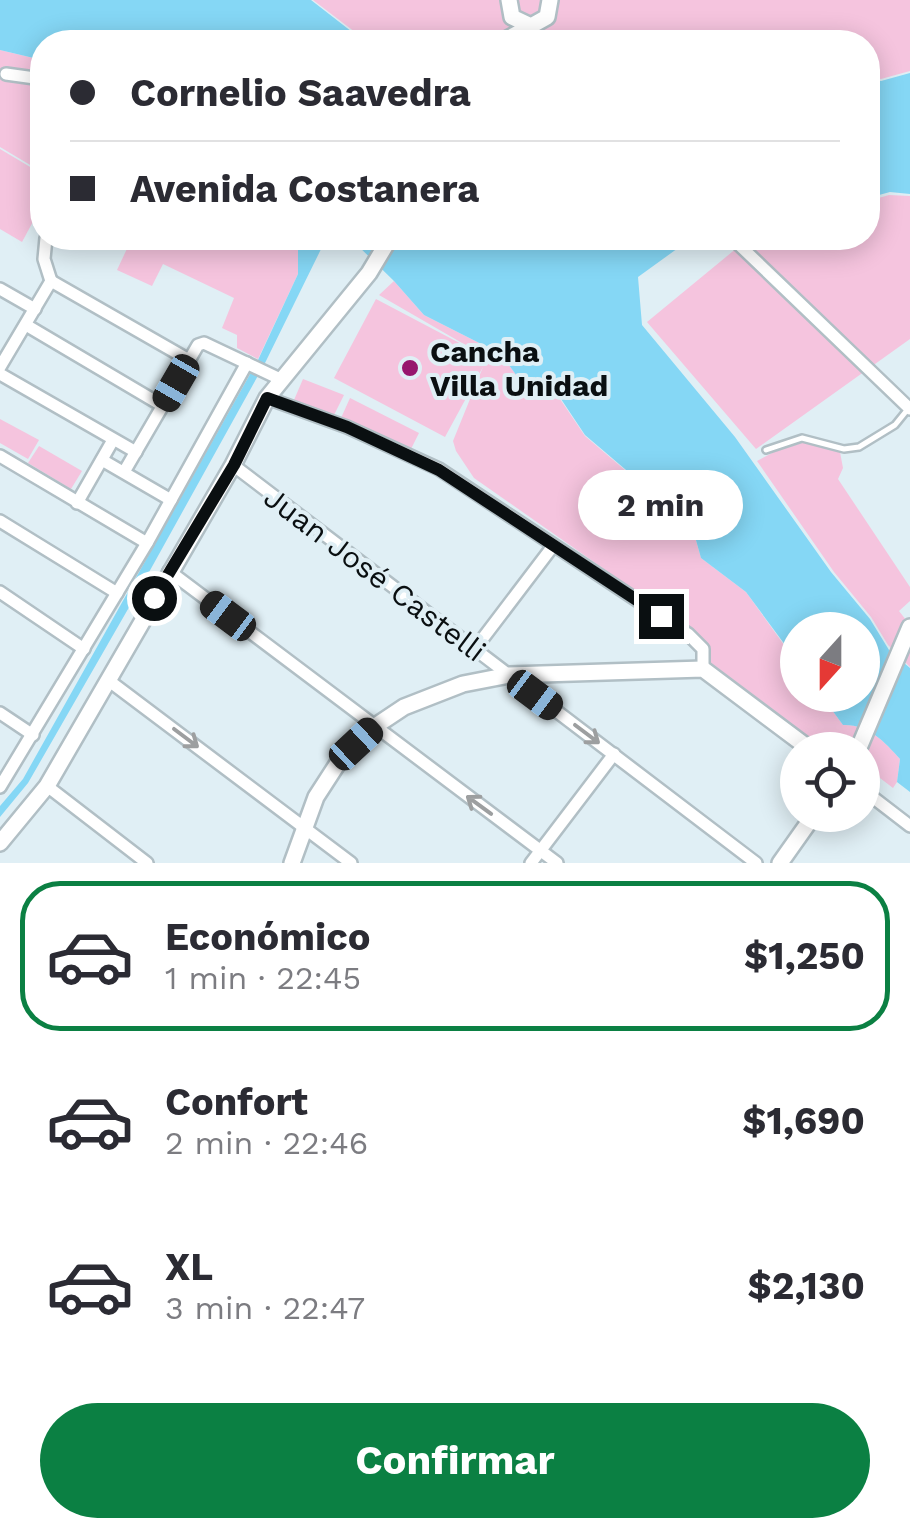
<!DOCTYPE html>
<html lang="es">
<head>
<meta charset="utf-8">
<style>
  :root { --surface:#fff; --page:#f2f2f3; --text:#2b2b33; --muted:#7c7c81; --line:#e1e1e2; --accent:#0b8043 }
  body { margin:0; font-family:"Work Sans",sans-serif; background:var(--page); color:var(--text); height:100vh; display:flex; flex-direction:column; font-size:38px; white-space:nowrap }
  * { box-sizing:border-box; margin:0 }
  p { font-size:32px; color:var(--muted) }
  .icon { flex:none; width:55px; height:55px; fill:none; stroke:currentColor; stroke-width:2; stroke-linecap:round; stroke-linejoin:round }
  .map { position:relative; height:863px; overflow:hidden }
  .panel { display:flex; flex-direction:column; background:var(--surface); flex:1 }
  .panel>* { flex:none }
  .banner { position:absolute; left:30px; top:30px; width:850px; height:220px; border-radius:40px; box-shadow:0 5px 25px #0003; display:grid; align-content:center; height:220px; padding:0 40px; background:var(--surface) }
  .needle { width:65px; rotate:201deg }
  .fabs { position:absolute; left:780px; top:612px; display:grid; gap:20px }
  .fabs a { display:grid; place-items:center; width:100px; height:100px; border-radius:50%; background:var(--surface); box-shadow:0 5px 25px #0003; font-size:50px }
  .end { position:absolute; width:45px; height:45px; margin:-22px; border:12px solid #0a0f11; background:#fff; box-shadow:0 0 0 5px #fff }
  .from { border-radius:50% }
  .bubble { position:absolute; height:70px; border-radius:35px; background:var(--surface); box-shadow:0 5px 25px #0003; font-size:32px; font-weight:700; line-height:70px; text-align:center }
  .car { position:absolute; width:30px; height:60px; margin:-30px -15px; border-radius:12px; box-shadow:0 0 8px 2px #0007; background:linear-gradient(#222 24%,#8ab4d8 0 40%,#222 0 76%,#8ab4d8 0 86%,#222 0) }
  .banner b { display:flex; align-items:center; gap:35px; height:95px; font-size:38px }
  .banner b+b { border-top:2px solid var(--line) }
  .banner i { width:25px; height:25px; background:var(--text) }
  ul { padding:18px 0 0; list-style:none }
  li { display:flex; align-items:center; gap:30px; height:150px; margin:0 20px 15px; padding:0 20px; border:5px solid transparent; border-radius:40px }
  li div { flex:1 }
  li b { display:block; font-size:38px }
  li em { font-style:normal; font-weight:700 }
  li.on { border-color:var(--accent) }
  li>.icon { width:90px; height:90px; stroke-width:1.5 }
  .cta { display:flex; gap:20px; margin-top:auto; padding:20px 40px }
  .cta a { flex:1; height:115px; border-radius:60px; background:var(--accent); color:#fff; font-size:40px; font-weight:700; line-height:115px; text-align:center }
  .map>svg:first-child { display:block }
</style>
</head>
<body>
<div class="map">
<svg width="910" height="863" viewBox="0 0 910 863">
  <rect width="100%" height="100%" fill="#e0eff5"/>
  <!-- green -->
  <g fill="#f5c4de">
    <polygon points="313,0 910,0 910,71 881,79 868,77 868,42 368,42"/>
    <polygon points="0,50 42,60 42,172 0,147"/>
    <polygon points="0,149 42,174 42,205 22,242 0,229"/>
    <polygon points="889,195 910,196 910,339 756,449 647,322 749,238 868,238 868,201"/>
    <polygon points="132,238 298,238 298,274 258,359 237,348 237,335 222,328 234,298 163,264 152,286 117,270"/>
    <path d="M394,281L424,315L501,354L530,394L558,396L585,436L645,487L687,509L701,558L746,592L797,663L798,695H821L843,725C868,724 884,741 900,759L897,782L893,788L863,765L862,750H821L711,665L704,639L474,478L456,451L453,441L483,367L445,437L334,378L376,299L488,358L379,295Z"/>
    <polygon points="303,379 344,395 334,415 294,400"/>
    <polygon points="350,398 419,433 411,449 341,418"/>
    <polygon points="0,419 39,440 28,459 0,443"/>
    <polygon points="805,442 840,452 843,468 838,479 910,587 910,601 899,611 910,625 910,667 888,645 871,617 834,572 757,461 776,451"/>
    <polygon points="39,446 82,471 71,489 28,463"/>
  </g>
  <!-- water -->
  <g fill="#85d7f5">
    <polygon points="0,0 311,0 365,42 42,42 42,60 0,50"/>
    <polygon points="910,73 910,194 890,192 868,198 868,79 881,81"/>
    <path d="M298,238H552L556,248L579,247L591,238H692L638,277L642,325L735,437L831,572L870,619L889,650L910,668V792L897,782L900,759C884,741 868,724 843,725L821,695H862V630H798L797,661L746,592L701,558L687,508L646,487L585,435L559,396L530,394L501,354L424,315L394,281L352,240L325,241L265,363L143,583L28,783L0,817V806L23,779L258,360L298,274Z"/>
  </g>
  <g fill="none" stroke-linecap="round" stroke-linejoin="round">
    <!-- lane casing -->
    <g stroke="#b1bfc5" stroke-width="10">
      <g id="lane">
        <polyline points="87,238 88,238"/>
        <polyline points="766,450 802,438 844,449 859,447 895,425 908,409"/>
      </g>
    </g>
    <!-- street casing -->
    <g stroke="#b1bfc5" stroke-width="16">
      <g id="street">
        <polyline points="6,74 42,79"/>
        <polyline points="46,238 44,259 51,281"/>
        <polyline points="732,238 910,409"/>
        <polyline points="51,281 189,360"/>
        <polyline points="0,289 35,309"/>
        <polyline points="26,325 163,406"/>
        <polyline points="0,367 51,281"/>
        <polyline points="0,374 136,452"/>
        <polyline points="267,398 347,427 439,469 688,634 703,649 703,669"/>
        <polyline points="0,456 147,543"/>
        <polyline points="102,460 171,500"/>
        <polyline points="233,465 756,863"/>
        <polyline points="124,472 198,345 204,343 280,379"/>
        <polyline points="77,503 113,440"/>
        <polyline points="0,521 117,593"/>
        <polyline points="169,571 557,863"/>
        <polyline points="0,592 84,649"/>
        <polyline points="474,650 553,546"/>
        <polyline points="108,680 351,863"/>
        <polyline points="0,713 33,735"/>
        <polyline points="47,786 147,863"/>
        <polyline points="0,787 147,543 247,363"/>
        <polyline points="862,789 910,826"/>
        <polyline points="531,863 614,754"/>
      </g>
    </g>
    <!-- secondary casing -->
    <g stroke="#b1bfc5" stroke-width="20">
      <g id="secondary">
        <polyline points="509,0 512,17 531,26 547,17 550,0"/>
        <polyline points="502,42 531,26"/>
        <polyline points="858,750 910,627"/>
        <polyline points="0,843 47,786 233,465 267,398 369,273 390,238"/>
        <polyline points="292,863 316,797 338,763 374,727 404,707 463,684 509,675 703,669 811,750"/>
        <polyline points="780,863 814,815"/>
      </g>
    </g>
    <!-- lane -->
    <use href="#lane" stroke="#fff" stroke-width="5"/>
    <!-- street -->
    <use href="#street" stroke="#fff" stroke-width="11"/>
    <!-- secondary -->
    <use href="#secondary" stroke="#fff" stroke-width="15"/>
  </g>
  <!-- one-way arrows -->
  <defs><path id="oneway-shaft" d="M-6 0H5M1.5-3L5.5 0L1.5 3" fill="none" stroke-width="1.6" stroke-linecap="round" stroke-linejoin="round" transform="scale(2.5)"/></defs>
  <g stroke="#9d9fa0">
    <use href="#oneway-shaft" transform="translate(587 734) rotate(37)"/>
    <use href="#oneway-shaft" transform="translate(186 738) rotate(37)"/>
    <use href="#oneway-shaft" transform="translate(479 805) rotate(-144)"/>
  </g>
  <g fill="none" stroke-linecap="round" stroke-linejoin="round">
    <!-- route -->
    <polyline stroke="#0a0f11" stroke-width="12" points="154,598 234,465 267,398 347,427 439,470 661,616"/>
  </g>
  <!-- markers -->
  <circle fill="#97166d" stroke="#e0eff5" stroke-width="4" cx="410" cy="368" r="10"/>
  <g text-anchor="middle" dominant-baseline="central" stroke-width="8" stroke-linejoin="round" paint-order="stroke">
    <!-- poi labels -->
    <g font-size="30" font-weight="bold" fill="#0a0f11" stroke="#e0eff5" text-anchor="start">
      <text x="430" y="351">Cancha<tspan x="430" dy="34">Villa Unidad</tspan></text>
    </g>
    <!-- street labels -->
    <g font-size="30" fill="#0a0f11" stroke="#e0eff5">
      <text transform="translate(375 574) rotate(37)">Juan José Castelli</text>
    </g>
  </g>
</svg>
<div class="fabs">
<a><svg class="needle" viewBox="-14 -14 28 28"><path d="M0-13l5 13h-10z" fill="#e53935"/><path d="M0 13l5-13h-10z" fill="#7c7c81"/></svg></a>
<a><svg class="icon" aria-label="locate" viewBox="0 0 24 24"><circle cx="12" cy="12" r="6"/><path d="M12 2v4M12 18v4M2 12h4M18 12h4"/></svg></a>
</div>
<i class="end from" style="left:154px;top:598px"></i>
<i class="end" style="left:661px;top:616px"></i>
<div class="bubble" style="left:578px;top:470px;width:165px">2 min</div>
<i class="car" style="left:176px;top:383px;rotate:210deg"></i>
<i class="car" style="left:228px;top:616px;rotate:307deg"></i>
<i class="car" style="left:535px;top:695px;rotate:127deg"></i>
<i class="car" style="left:356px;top:744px;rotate:47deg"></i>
<div class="banner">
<b><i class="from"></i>Cornelio Saavedra</b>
<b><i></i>Avenida Costanera</b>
</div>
</div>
<section class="panel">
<ul>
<li class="on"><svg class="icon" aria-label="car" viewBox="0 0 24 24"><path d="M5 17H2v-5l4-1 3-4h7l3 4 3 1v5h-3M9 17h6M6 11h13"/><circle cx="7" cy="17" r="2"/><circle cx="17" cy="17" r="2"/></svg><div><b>Económico</b><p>1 min · 22:45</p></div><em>$1,250</em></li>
<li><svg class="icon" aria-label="car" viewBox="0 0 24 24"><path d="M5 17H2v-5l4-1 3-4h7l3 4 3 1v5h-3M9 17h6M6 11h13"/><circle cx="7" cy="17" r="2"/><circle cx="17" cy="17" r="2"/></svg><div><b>Confort</b><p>2 min · 22:46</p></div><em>$1,690</em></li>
<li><svg class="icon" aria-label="car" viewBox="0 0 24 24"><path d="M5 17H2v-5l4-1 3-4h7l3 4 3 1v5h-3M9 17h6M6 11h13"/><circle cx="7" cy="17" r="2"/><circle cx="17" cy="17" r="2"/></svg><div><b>XL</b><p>3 min · 22:47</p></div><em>$2,130</em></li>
</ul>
<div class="cta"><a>Confirmar</a></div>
</section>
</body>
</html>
